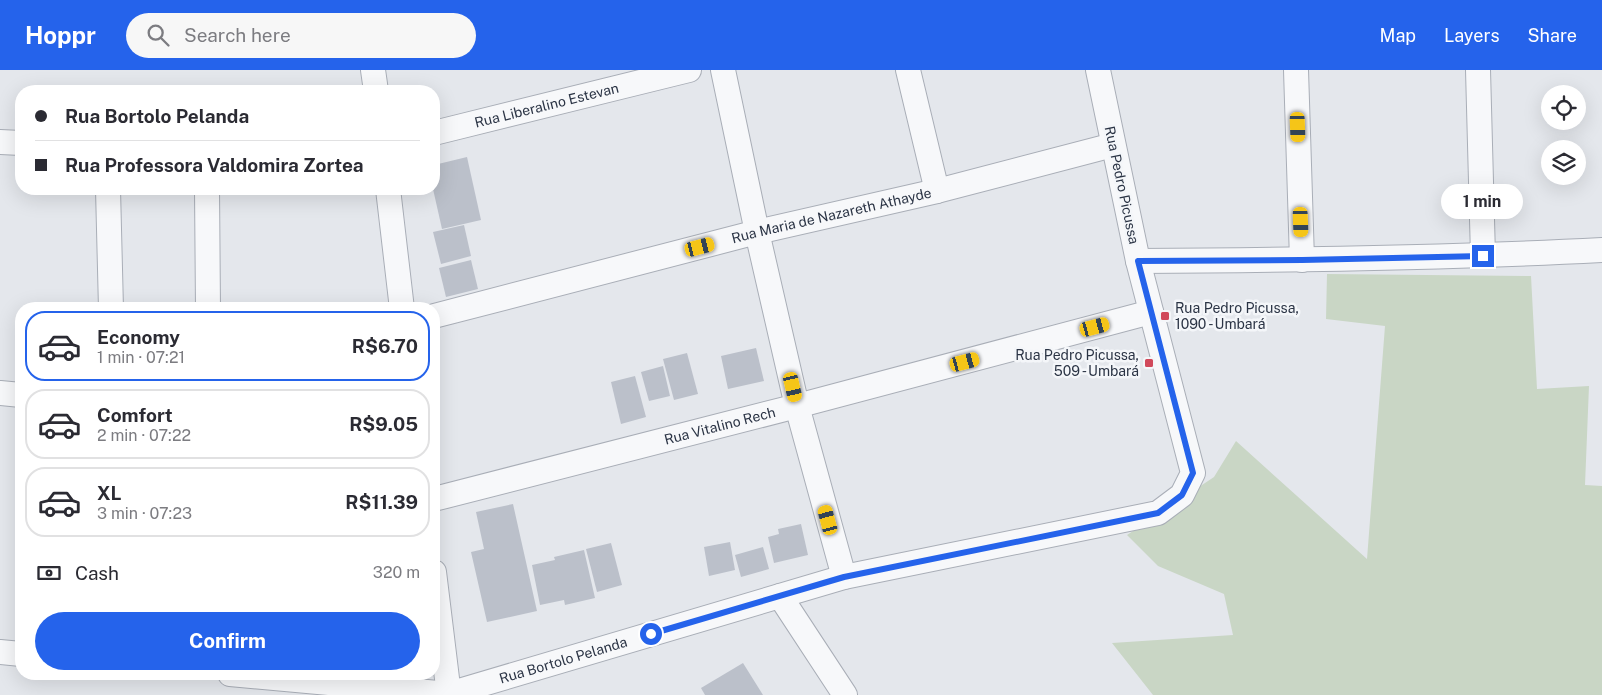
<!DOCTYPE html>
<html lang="en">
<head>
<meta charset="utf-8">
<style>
  :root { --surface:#fff; --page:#f7f7f7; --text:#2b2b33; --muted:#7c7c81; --line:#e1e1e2; --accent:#2563eb }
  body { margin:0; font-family:"Public Sans",sans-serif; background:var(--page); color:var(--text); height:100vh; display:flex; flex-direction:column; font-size:19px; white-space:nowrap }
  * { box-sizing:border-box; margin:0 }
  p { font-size:16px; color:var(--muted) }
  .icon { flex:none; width:28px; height:28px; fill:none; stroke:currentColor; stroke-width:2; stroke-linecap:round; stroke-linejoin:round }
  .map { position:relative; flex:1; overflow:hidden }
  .details { position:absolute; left:15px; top:232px; width:425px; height:378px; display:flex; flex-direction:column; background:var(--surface); border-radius:20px; box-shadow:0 5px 20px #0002 }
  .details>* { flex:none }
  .banner { position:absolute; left:15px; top:15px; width:425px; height:110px; border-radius:20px; box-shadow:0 5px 20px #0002; display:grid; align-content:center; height:110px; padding:0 20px; background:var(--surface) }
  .fabs { position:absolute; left:1541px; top:15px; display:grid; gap:10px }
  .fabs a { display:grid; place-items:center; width:45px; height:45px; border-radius:50%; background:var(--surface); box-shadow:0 5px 20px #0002; font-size:25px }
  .end { position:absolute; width:22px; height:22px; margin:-11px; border:6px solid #2563eb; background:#fff; box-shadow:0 0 0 2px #fff }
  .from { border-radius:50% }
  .bubble { position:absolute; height:35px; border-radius:18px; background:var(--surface); box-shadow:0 5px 20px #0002; font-size:16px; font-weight:700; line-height:35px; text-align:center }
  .car { position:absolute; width:15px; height:30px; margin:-15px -8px; border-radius:6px; box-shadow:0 0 4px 1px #0007; background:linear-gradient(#f5c518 24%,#345 0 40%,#f5c518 0 76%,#345 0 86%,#f5c518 0) }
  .banner b { display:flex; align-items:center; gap:18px; height:48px; font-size:19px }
  .banner b+b { border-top:1px solid var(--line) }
  .banner i { width:12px; height:12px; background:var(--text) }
  ul { padding:9px 0 0; list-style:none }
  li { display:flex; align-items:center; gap:15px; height:70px; margin:0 10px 8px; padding:0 10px; border:2px solid var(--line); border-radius:20px }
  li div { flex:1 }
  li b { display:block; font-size:19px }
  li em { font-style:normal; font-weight:700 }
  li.on { border-color:var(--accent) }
  li>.icon { width:45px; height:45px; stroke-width:1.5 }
  .pay { display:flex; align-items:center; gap:12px; height:55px; padding:0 20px; font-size:19px }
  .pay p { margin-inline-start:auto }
  .primary-button { display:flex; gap:10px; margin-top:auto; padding:10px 20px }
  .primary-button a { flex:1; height:58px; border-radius:30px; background:var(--accent); color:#fff; font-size:20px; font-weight:700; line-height:58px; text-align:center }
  header { display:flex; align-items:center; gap:30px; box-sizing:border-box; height:70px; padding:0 25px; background:var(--accent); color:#fff }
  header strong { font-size:24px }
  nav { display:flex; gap:28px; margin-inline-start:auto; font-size:18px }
  .search { width:350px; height:45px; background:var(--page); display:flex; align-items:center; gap:12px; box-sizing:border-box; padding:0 18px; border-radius:28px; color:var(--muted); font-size:19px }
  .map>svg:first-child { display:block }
</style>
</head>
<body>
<header>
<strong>Hoppr</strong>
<div class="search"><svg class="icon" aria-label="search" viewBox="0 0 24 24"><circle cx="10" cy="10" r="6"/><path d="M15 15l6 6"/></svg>Search here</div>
<nav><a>Map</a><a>Layers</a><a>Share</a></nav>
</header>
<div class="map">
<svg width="1602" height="625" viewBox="0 0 1602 625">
  <rect width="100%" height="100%" fill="#e4e7ec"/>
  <!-- green -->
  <polygon fill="#c9d6c5" points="1327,204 1531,206 1537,319 1589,316 1585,415 1602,416 1602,625 1153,625 1112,573 1233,565 1224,524 1158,496 1127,465 1214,407 1236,371 1367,489 1385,256 1326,249"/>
  <!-- building -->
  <g fill="#bbc0ca">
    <polygon points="467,87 481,150 442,159 433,119 434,95"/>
    <polygon points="464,155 471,186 441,194 433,162"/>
    <polygon points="471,190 478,219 446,227 439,198"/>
    <polygon points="756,278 764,311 728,319 721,286"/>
    <polygon points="687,283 698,324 674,330 663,289"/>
    <polygon points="663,296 670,326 649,331 641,302"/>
    <polygon points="635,306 646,347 621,354 611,312"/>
    <polygon points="513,434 537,541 487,552 471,482 484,479 476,442"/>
    <polygon points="801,454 808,485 774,493 768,467 779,464 778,459"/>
    <polygon points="730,472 735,500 709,506 704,477"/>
    <polygon points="611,473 622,515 597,522 586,479"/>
    <polygon points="763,477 769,499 741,507 735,485"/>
    <polygon points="584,480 595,528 565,535 564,530 540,535 532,495 555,490 554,487"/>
    <polygon points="743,593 763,625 705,625 701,618"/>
  </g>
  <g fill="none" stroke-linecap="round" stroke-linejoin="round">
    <!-- minor casing -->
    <g stroke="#a9aeb7" stroke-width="26">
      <g id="minor">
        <polyline points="373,0 376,21"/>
        <polyline points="723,0 757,162 797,336 844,507"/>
        <polyline points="908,0 937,121"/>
        <polyline points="1296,0 1302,190"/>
        <polyline points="1478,0 1483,186"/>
        <path id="s1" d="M434,63L689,0"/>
        <polyline points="0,72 21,73"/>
        <polyline points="108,119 111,239"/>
        <polyline points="207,119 208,239"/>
        <polyline points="388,119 402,239"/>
        <path d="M1138,191C1293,190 1447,188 1602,180"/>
        <path id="s2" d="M434,246L757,162L937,121L1113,75"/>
        <polyline points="0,323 21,325"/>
        <path id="s3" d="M434,429L797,336L1151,242"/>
        <polyline points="434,502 449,625"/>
        <polyline points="780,526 845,625"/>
        <polyline points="0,582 21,584"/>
        <path id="s4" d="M230,604L449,624L844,507L1158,443L1182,425L1193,403L1138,191L1098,0"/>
      </g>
    </g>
    <!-- minor -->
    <use href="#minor" stroke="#f7f8fa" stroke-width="24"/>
  </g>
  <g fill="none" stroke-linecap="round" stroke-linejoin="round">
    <!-- route -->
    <polyline stroke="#2563eb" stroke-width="6" points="651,564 844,507 1158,443 1182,425 1193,403 1138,191 1302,190 1483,186"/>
  </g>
  <!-- markers -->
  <g fill="#d1495b" stroke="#f4f6f9" stroke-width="2">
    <rect x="1160" y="241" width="10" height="10" rx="2.5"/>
    <rect x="1144" y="288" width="10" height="10" rx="2.5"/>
  </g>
  <g text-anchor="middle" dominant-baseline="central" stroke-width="5" stroke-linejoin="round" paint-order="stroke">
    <!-- street labels -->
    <g font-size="14" fill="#2b3445" stroke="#f4f6f9">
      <text stroke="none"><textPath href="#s1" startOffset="116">Rua Liberalino Estevan</textPath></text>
      <text transform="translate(1122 115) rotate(78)">Rua Pedro Picussa</text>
      <text stroke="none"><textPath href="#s2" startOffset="410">Rua Maria de Nazareth Athayde</textPath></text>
      <text stroke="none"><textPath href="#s3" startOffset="295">Rua Vitalino Rech</textPath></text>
      <text stroke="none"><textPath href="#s4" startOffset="339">Rua Bortolo Pelanda</textPath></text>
    </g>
    <!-- poi labels -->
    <g font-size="14" fill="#2b3445" stroke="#f4f6f9" text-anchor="start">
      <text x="1175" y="238">Rua Pedro Picussa,<tspan x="1175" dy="16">1090 - Umbará</tspan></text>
      <text x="1139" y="285" text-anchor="end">Rua Pedro Picussa,<tspan x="1139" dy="16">509 - Umbará</tspan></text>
    </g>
  </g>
</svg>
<div class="fabs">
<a><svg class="icon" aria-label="locate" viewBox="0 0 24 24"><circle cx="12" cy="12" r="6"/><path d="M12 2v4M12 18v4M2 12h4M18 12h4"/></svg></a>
<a><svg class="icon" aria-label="layers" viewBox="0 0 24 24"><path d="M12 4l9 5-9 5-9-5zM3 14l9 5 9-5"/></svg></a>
</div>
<i class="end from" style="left:651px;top:564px"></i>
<i class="end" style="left:1483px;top:186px"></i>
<div class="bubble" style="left:1441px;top:114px;width:82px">1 min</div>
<i class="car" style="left:1298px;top:57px;rotate:178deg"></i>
<i class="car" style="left:1301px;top:152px;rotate:178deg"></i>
<i class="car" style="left:700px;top:177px;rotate:76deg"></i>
<i class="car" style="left:1095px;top:257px;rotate:75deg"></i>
<i class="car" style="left:965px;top:292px;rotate:75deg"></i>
<i class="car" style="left:793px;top:317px;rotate:167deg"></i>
<i class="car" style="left:828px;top:450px;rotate:345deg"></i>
<div class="banner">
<b><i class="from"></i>Rua Bortolo Pelanda</b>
<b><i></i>Rua Professora Valdomira Zortea</b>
</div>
<section class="details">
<ul>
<li class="on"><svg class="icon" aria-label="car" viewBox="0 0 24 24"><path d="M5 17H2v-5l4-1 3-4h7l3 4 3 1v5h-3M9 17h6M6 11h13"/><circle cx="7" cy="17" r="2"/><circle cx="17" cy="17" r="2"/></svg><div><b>Economy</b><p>1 min · 07:21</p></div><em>R$6.70</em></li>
<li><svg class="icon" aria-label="car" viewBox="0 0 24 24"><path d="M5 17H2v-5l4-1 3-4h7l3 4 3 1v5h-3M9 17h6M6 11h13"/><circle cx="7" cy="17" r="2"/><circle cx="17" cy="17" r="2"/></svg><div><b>Comfort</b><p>2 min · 07:22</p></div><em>R$9.05</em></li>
<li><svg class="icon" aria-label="car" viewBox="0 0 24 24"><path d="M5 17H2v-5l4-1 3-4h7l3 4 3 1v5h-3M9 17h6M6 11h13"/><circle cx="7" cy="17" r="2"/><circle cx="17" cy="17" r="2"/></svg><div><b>XL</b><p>3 min · 07:23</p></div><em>R$11.39</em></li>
</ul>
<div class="pay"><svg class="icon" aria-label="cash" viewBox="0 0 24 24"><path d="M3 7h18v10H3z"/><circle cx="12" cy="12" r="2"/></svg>Cash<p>320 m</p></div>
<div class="primary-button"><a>Confirm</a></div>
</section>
</div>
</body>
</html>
